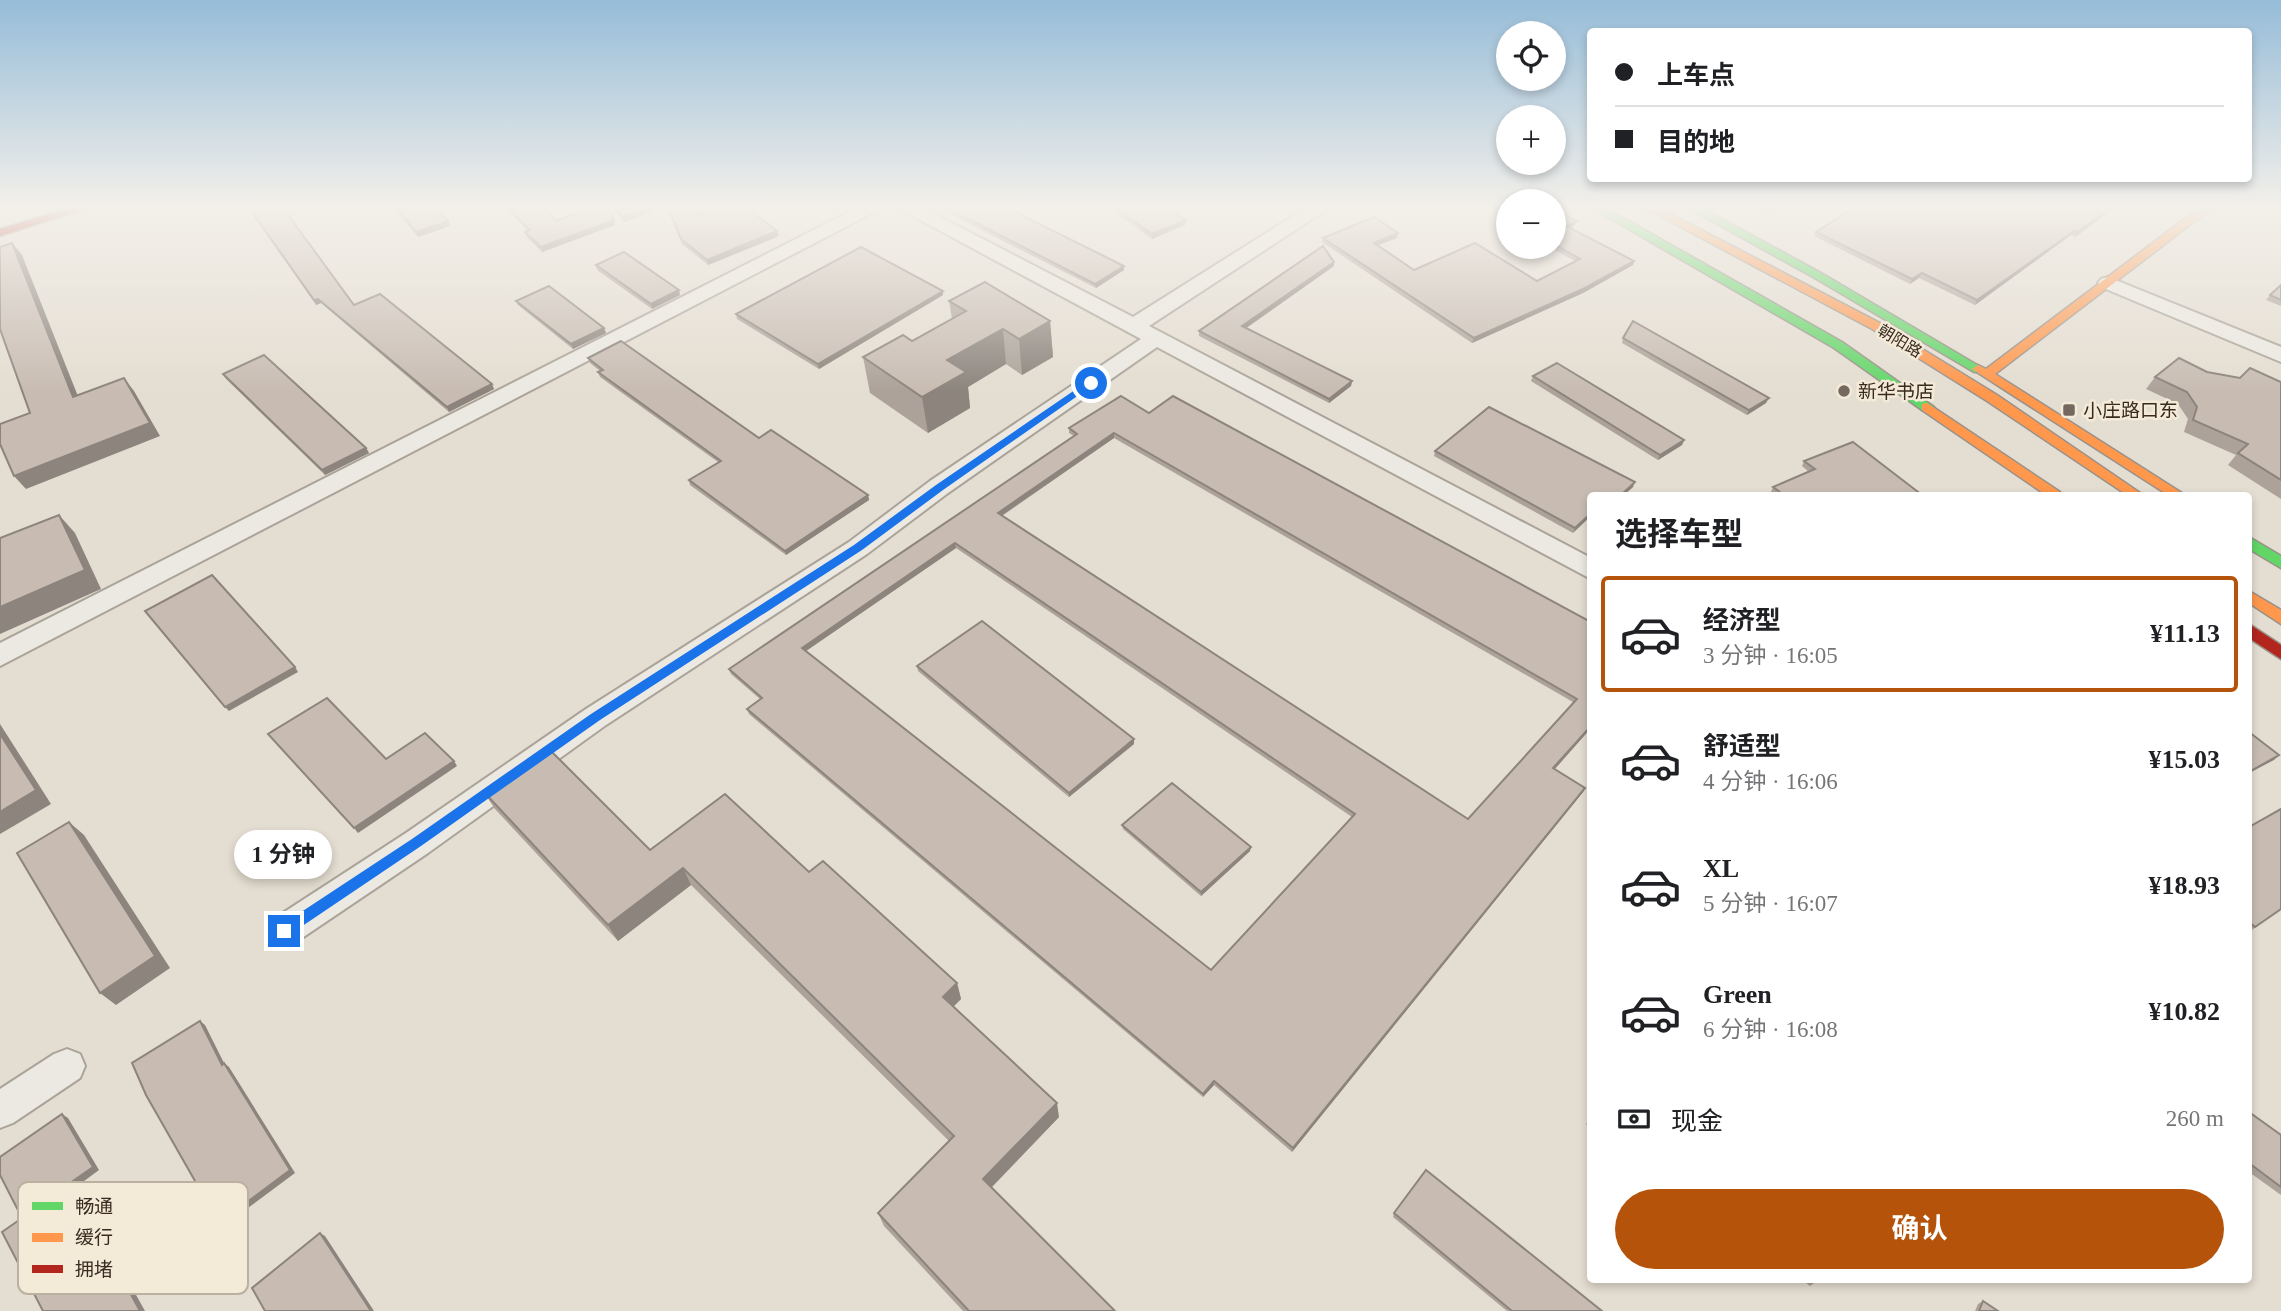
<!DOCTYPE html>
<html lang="zh">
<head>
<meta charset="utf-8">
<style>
  :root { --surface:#fff; --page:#f6f6f6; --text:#202124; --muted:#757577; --line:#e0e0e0; --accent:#b45309 }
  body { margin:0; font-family:"Times New Roman","Noto Sans SC",serif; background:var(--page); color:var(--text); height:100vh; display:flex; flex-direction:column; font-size:26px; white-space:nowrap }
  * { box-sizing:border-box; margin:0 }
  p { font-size:23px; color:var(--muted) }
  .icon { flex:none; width:38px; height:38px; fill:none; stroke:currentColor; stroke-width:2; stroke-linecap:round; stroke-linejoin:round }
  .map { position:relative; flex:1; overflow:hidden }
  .panel { position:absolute; left:1587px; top:492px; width:665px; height:791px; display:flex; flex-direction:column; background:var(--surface); border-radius:7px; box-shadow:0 4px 10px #0003 }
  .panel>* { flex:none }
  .top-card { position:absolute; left:1587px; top:28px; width:665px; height:154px; border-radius:7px; box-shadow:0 4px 10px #0003; display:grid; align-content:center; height:154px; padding:0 28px; background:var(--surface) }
  .fabs { position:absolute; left:1496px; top:21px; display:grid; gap:14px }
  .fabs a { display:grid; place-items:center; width:70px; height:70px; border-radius:50%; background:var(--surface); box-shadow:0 4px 10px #0003; font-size:35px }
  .end { position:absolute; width:32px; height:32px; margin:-16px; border:9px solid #1a73e8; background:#fff; box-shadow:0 0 0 4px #fff }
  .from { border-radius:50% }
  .bubble { position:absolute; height:49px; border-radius:24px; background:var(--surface); box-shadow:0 4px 10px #0003; font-size:23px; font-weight:700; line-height:49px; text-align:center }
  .top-card b { display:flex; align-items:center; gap:24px; height:66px; font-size:26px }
  .top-card b+b { border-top:2px solid var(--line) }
  .top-card i { width:18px; height:18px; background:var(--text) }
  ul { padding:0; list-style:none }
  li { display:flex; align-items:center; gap:21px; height:116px; margin:0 14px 10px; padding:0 14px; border:4px solid transparent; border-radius:7px }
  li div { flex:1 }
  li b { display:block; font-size:26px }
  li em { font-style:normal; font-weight:700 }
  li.on { border-color:var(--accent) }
  li>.icon { width:63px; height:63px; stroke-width:1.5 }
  h2 { padding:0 28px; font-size:32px; line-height:84px }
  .pay { display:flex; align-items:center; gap:18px; height:77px; padding:0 28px; font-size:26px }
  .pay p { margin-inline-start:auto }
  .primary-button { display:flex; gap:14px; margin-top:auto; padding:14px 28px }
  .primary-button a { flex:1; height:80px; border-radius:42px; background:var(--accent); color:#fff; font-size:28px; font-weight:700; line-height:80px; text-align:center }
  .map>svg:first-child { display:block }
</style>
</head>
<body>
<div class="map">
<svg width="2281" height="1311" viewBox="0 0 2281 1311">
  <rect width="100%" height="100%" fill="#e4ddd1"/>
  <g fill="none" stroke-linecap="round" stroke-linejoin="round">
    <!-- street casing -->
    <g stroke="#aaa399" stroke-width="4">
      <g id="street">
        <polygon points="857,208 882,208 0,666 0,643"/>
        <polygon points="898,208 923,208 1133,317 1306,208 1329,208 1149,326 1591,558 1591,579 1157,347 948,493 867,554 606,725 428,853 296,942 284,946 272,942 267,931 272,920 406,833 586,709 849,542 930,481 1141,339"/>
        <polygon points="2108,277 2281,347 2281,362 2101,287 2098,283 2101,279"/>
        <polygon points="67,1049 80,1054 85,1066 80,1078 13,1123 0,1128 0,1089 54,1054"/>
      </g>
    </g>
    <!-- fast casing -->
    <g stroke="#99928a" stroke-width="3">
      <g id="fast">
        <polygon points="1592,208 1606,208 1842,342 1934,407 1932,410 1922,410 1834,348"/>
        <polygon points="1688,208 1702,208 1821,273 1984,369 1982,372 1974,372 1813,277"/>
        <polygon points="2249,537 2281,556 2281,568 2249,549"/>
      </g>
    </g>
    <!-- slow casing -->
    <g stroke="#99928a" stroke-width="3">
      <g id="slow">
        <polygon points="1645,208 1659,208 1880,323 1997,395 2143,495 2127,495 1987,401 1872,329"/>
        <polygon points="2199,208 2212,208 1995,374 2185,495 2168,495 1972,369 1978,365 1986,369"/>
        <polygon points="1927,403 2060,492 2062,495 2046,495 1922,410 1922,404"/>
        <polygon points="2249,591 2281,610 2281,624 2249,603"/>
      </g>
    </g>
    <!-- jam casing -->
    <g stroke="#99928a" stroke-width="3">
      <g id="jam">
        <polygon points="69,208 87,208 0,236 0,229"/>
        <polygon points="2249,624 2281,645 2281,659 2249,638"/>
      </g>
    </g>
    <!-- street -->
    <use href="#street" fill="#ece9e2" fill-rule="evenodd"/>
    <!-- fast -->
    <use href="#fast" fill="#63d668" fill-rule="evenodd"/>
    <!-- slow -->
    <use href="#slow" fill="#ff974d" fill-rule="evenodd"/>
    <!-- jam -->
    <use href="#jam" fill="#b3261e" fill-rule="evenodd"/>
  </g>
  <!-- wall -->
  <g fill="#aca299" fill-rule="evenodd">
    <polygon points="249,208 354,305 494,389 449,412 321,303 316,305"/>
    <polygon points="394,208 437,208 448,221 450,226 418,237"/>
    <polygon points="505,208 544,208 556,221 615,225 542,252 527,237 525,232 528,231"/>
    <polygon points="611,208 650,208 651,212 624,222"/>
    <polygon points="668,208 698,215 779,236 708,265 682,244"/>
    <polygon points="938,208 1007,208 1124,266 1124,270 1096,288"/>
    <polygon points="1108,208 1168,208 1185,225 1152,239"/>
    <polygon points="1495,208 1508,208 1508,216"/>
    <polygon points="1554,208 1575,225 1570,228 1634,261 1633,265 1583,293 1472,343 1322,242 1323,238 1397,238 1378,245 1414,270 1537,281 1575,261 1549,247 1554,247"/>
    <polygon points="1761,208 1778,208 1770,213"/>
    <polygon points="2115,208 2075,237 2071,235 1975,305 1919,278 1910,284 1814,236 1816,232"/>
    <polygon points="1334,262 1334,266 1246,328 1352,381 1351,386 1329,403 1199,336 1199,331"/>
    <polygon points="596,265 680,295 652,309 597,270"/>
    <polygon points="2281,285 2281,306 2266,300 2270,295"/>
    <polygon points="943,295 819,369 737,319 736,314"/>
    <polygon points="516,301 604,328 606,333 573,349 518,305"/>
    <polygon points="949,301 1050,321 1053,357 1022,375 1006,364 968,387 970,408 928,433 870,393 863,357 912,341 952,319"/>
    <polygon points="1623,338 1766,403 1747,415 1622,343"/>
    <polygon points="588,358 759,438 868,495 869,500 786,555 690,485 689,480 718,462 600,377 598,372 600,371 590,363"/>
    <polygon points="2207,372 2240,378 2281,382 2281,499 2228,465 2236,455 2184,432 2188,419 2178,404 2146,389 2155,377"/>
    <polygon points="223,374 366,448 369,453 325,475 226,379"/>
    <polygon points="1533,376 1684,440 1682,445 1658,460 1531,381"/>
    <path d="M1149,413L1591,622V728L1555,769L1583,792L1292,1152L1214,1085L1203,1097L749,714L747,709L760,699L731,674L729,669L1074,436L1069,433V428ZM1114,438L1573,702L1468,819L1002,516ZM956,548L1352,817L1211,970L806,651Z"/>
    <polygon points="1435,451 1633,487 1624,495 1591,495 1573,533 1434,456"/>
    <polygon points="1804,461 1922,495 1775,495 1771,492 1773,487 1809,472 1802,466"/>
    <polygon points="917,666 1134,744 1069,797 918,671"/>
    <polygon points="483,791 650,850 809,872 957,983 961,999 953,1007 1059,1117 991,1188 1115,1311 963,1311 884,1226 878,1213 949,1141 691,885 618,941 495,809"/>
    <polygon points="1122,825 1251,847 1250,851 1201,896 1123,829"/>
    <polygon points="2249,827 2281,909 2249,932"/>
    <polygon points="2249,1112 2281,1135 2281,1195 2249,1172"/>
    <polygon points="1591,1117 1591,1128 1586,1124"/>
    <polygon points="1394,1213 1602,1311 1507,1311 1393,1217"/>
    <polygon points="1801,1279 1815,1279 1814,1283 1810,1286"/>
    <polygon points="1983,1301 1998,1311 1975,1311 1978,1304"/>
  </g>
  <!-- shaded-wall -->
  <g fill="#8c847d">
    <polygon points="646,208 650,208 651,212 624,222 623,217"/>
    <polygon points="2111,208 2115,208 2075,237 2077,232"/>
    <polygon points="614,220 615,225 542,252 541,247"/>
    <polygon points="1186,220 1185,225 1152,239 1152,234"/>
    <polygon points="448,221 450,226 418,237 416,232"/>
    <polygon points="1577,221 1575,225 1565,230 1566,226"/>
    <polygon points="777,231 779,236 708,265 707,260"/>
    <polygon points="2074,231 2071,235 1975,305 1977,300"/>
    <polygon points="1398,233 1397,238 1373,247 1374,243"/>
    <polygon points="12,243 22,255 83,409 73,397"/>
    <polygon points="1634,261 1633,265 1583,293 1472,343 1474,338"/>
    <polygon points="1334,262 1334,266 1242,331 1242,326"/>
    <polygon points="1124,266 1124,270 1096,288 1095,284"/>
    <polygon points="1922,273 1919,278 1910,284 1912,279"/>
    <polygon points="679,290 680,295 652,309 651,304"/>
    <polygon points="943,291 943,295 819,369 818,364"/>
    <polygon points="318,299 321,303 316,305 314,300"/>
    <polygon points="1050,321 1053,357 1022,375 1019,339"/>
    <polygon points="604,328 606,333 573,349 571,344"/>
    <polygon points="1003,329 1006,364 968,387 970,408 928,433 922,397 947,360"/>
    <polygon points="124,378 134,391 160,436 26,489 14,476"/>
    <polygon points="1352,381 1351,386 1329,403 1329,399"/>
    <polygon points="492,384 494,389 449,412 447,407"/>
    <polygon points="1769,398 1766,403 1747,415 1749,410"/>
    <polygon points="1114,433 1114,438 998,518 998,513"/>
    <polygon points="1684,440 1682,445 1658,460 1660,455"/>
    <polygon points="366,448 369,453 325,475 322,470"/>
    <polygon points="1635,482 1633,487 1624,495 1621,495"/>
    <polygon points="868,495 869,500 786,555 785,551"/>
    <polygon points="1591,513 1591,516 1573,533 1575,528"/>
    <polygon points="59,515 75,533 101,589 0,634 0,607"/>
    <polygon points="955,543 956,548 803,653 802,648"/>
    <polygon points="295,667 298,672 229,711 225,707"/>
    <polygon points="0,724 51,804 0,834"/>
    <polygon points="1591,726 1591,728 1551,773 1553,768"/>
    <polygon points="1134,739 1134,744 1069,797 1069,793"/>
    <polygon points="2279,755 2274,760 2249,773 2249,772"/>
    <polygon points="454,761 457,766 358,833 354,828"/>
    <polygon points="1585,788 1583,792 1292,1152 1293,1148"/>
    <polygon points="69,822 84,835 170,968 116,1005 100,993"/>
    <polygon points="1251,847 1250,851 1201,896 1201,892"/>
    <polygon points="683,868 691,885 618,941 608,925"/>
    <polygon points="957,983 961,999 947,1013 943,997"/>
    <polygon points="200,1021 205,1025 224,1063 229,1067 295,1173 224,1226 219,1223 222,1065"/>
    <polygon points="1214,1081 1214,1085 1203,1097 1203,1094"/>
    <polygon points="1057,1103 1059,1117 987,1192 983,1179"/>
    <polygon points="62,1114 68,1118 99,1170 76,1187 145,1311 140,1311 70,1183"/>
    <polygon points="320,1233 325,1236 374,1311 371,1311"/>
  </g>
  <!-- building -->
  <g fill="#c8bcb2" stroke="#8c847d" stroke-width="2" fill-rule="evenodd">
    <polygon points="249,208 283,208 354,305 380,294 492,384 447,407 318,299 314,300"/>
    <polygon points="396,208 437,208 448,221 416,232"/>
    <polygon points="508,208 544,208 556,221 590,208 609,208 614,220 541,247 525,232 530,230"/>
    <polygon points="614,208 646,208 623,217"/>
    <polygon points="668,208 690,208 698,215 713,208 747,208 777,231 707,260 681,239"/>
    <polygon points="947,208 1007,208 1124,266 1095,284"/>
    <polygon points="1115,208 1168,208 1186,220 1152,234"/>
    <polygon points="1554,208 1577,221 1566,226 1634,261 1585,288 1474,338 1323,238 1374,217 1398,233 1374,243 1414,270 1475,243 1537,281 1580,259 1554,244"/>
    <polygon points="1854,208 2111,208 2077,232 2074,231 1977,300 1922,273 1912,279 1816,232"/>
    <polygon points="12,243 73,397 124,378 150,423 14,476 0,444 0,424 30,413 0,329 0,247"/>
    <polygon points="1323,246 1334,262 1242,326 1352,381 1329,399 1199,331"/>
    <polygon points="861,247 943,291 818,364 736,314"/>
    <polygon points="624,252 679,290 651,304 596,265"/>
    <polygon points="985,282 1050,321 1019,339 1003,329 947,360 966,372 922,397 863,357 903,335 912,341 966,311 949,301"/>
    <polygon points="2281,285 2281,300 2270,295"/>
    <polygon points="549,286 604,328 571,344 516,301"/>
    <polygon points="1633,321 1769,398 1749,410 1623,338"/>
    <polygon points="621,341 759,438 771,430 868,495 785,551 689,480 721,461 598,372 603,370 588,358"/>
    <polygon points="264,355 366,448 322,470 223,374"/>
    <polygon points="2179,358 2207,372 2240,378 2250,368 2281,382 2281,480 2238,453 2248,444 2193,420 2197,407 2187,392 2155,377"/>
    <polygon points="1557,363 1684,440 1660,455 1533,376"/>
    <path d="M1121,396L1149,413L1173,396L1591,622V726L1553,768L1585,788L1293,1148L1214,1081L1203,1094L747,709L762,698L729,669L1077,434L1069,428ZM1114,433L1577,699L1468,819L998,513ZM955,543L1355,814L1211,970L802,648Z"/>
    <polygon points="1489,407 1635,482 1621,495 1611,494 1591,495 1591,513 1575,528 1435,451"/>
    <polygon points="1853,442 1922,495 1784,495 1773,487 1815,469 1804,461"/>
    <polygon points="59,515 85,570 0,607 0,538"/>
    <polygon points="212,575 295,667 225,707 145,611"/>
    <polygon points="982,621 1134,739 1069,793 917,666"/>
    <polygon points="327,698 386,759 425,733 454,761 354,828 268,734"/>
    <polygon points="2249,732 2279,755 2249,772"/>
    <polygon points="0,734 36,790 0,812"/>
    <polygon points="548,748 650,850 725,794 809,872 823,861 957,983 943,997 1057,1103 983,1179 1115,1311 969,1311 878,1213 954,1136 683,868 608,925 483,791"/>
    <polygon points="1172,783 1251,847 1201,892 1122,825"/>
    <polygon points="2281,809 2281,909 2255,927 2249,922 2249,827"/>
    <polygon points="69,822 155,956 100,993 17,853"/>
    <polygon points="200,1021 222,1065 224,1063 290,1170 219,1223 146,1095 132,1063"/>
    <polygon points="2249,1112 2281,1135 2281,1187 2249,1163"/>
    <polygon points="62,1114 93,1167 70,1183 140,1311 43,1311 2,1232 22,1218 0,1175 0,1157"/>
    <polygon points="1426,1170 1602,1311 1512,1311 1394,1213"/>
    <polygon points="320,1233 371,1311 265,1311 252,1288"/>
    <polygon points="1983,1301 1998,1311 1979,1311"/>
  </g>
  <!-- sky -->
  <linearGradient id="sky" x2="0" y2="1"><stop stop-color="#96bcd8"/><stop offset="0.53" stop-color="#f3f0ea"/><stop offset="1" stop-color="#f3f0ea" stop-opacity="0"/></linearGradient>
  <rect width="2281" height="392" fill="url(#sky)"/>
  <!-- route -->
  <polygon fill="#1a73e8" points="1088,381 1096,383 943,490 862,550 600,720 421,846 289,935 280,935 280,926 412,839 591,714 854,545 936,485"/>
  <!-- markers -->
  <g fill="#75695f" stroke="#f4ead8" stroke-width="2.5">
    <circle cx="1844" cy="391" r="7"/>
    <rect x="2062" y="403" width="14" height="14" rx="3.5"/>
  </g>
  <g text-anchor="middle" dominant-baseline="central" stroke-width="5" stroke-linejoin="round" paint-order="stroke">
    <!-- far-street labels -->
    <g font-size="16" fill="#392b21" stroke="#f4ead8">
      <text transform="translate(1900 341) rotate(31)">朝阳路</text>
    </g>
    <!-- poi labels -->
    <g font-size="19" fill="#392b21" stroke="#f4ead8" text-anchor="start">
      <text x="1858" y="391">新华书店</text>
      <text x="2083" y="410">小庄路口东</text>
    </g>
  </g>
  <!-- legend -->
  <rect x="18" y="1182" width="230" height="112" rx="10" fill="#f4ead8" stroke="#bcb1a1" stroke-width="2"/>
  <rect x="32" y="1202" width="31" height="8" fill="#63d668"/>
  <rect x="32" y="1233" width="31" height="9" fill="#ff974d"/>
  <rect x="32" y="1265" width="31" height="8" fill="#b3261e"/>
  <g font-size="19" fill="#392b21">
    <text x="75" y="1213">畅通</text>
    <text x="75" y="1244">缓行</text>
    <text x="75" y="1276">拥堵</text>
  </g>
</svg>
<div class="fabs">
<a><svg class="icon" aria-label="locate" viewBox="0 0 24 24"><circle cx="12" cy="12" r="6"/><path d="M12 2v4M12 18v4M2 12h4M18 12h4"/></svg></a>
<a>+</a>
<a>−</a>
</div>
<i class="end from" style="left:1091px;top:383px"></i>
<i class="end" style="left:284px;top:931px"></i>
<div class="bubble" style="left:234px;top:830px;width:98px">1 分钟</div>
<div class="top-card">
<b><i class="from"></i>上车点</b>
<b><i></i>目的地</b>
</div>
<section class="panel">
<h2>选择车型</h2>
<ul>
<li class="on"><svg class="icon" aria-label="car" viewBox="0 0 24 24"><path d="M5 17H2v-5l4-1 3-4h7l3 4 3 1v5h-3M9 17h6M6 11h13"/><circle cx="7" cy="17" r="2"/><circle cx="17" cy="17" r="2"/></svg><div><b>经济型</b><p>3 分钟 · 16:05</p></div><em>¥11.13</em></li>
<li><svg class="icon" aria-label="car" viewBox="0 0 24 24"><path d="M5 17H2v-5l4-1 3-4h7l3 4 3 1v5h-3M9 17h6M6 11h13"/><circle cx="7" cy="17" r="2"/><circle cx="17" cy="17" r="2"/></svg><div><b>舒适型</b><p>4 分钟 · 16:06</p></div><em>¥15.03</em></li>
<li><svg class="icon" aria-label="car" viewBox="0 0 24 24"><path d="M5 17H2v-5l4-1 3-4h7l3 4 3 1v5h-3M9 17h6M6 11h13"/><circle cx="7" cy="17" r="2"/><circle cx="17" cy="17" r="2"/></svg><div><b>XL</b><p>5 分钟 · 16:07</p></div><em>¥18.93</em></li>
<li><svg class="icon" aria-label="car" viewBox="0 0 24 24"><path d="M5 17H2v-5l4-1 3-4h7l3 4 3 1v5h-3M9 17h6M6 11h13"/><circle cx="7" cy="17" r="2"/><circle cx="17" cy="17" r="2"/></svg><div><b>Green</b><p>6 分钟 · 16:08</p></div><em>¥10.82</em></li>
</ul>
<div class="pay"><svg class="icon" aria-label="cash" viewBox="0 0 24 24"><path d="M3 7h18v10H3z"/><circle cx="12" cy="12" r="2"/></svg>现金<p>260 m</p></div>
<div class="primary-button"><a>确认</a></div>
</section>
</div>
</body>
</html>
